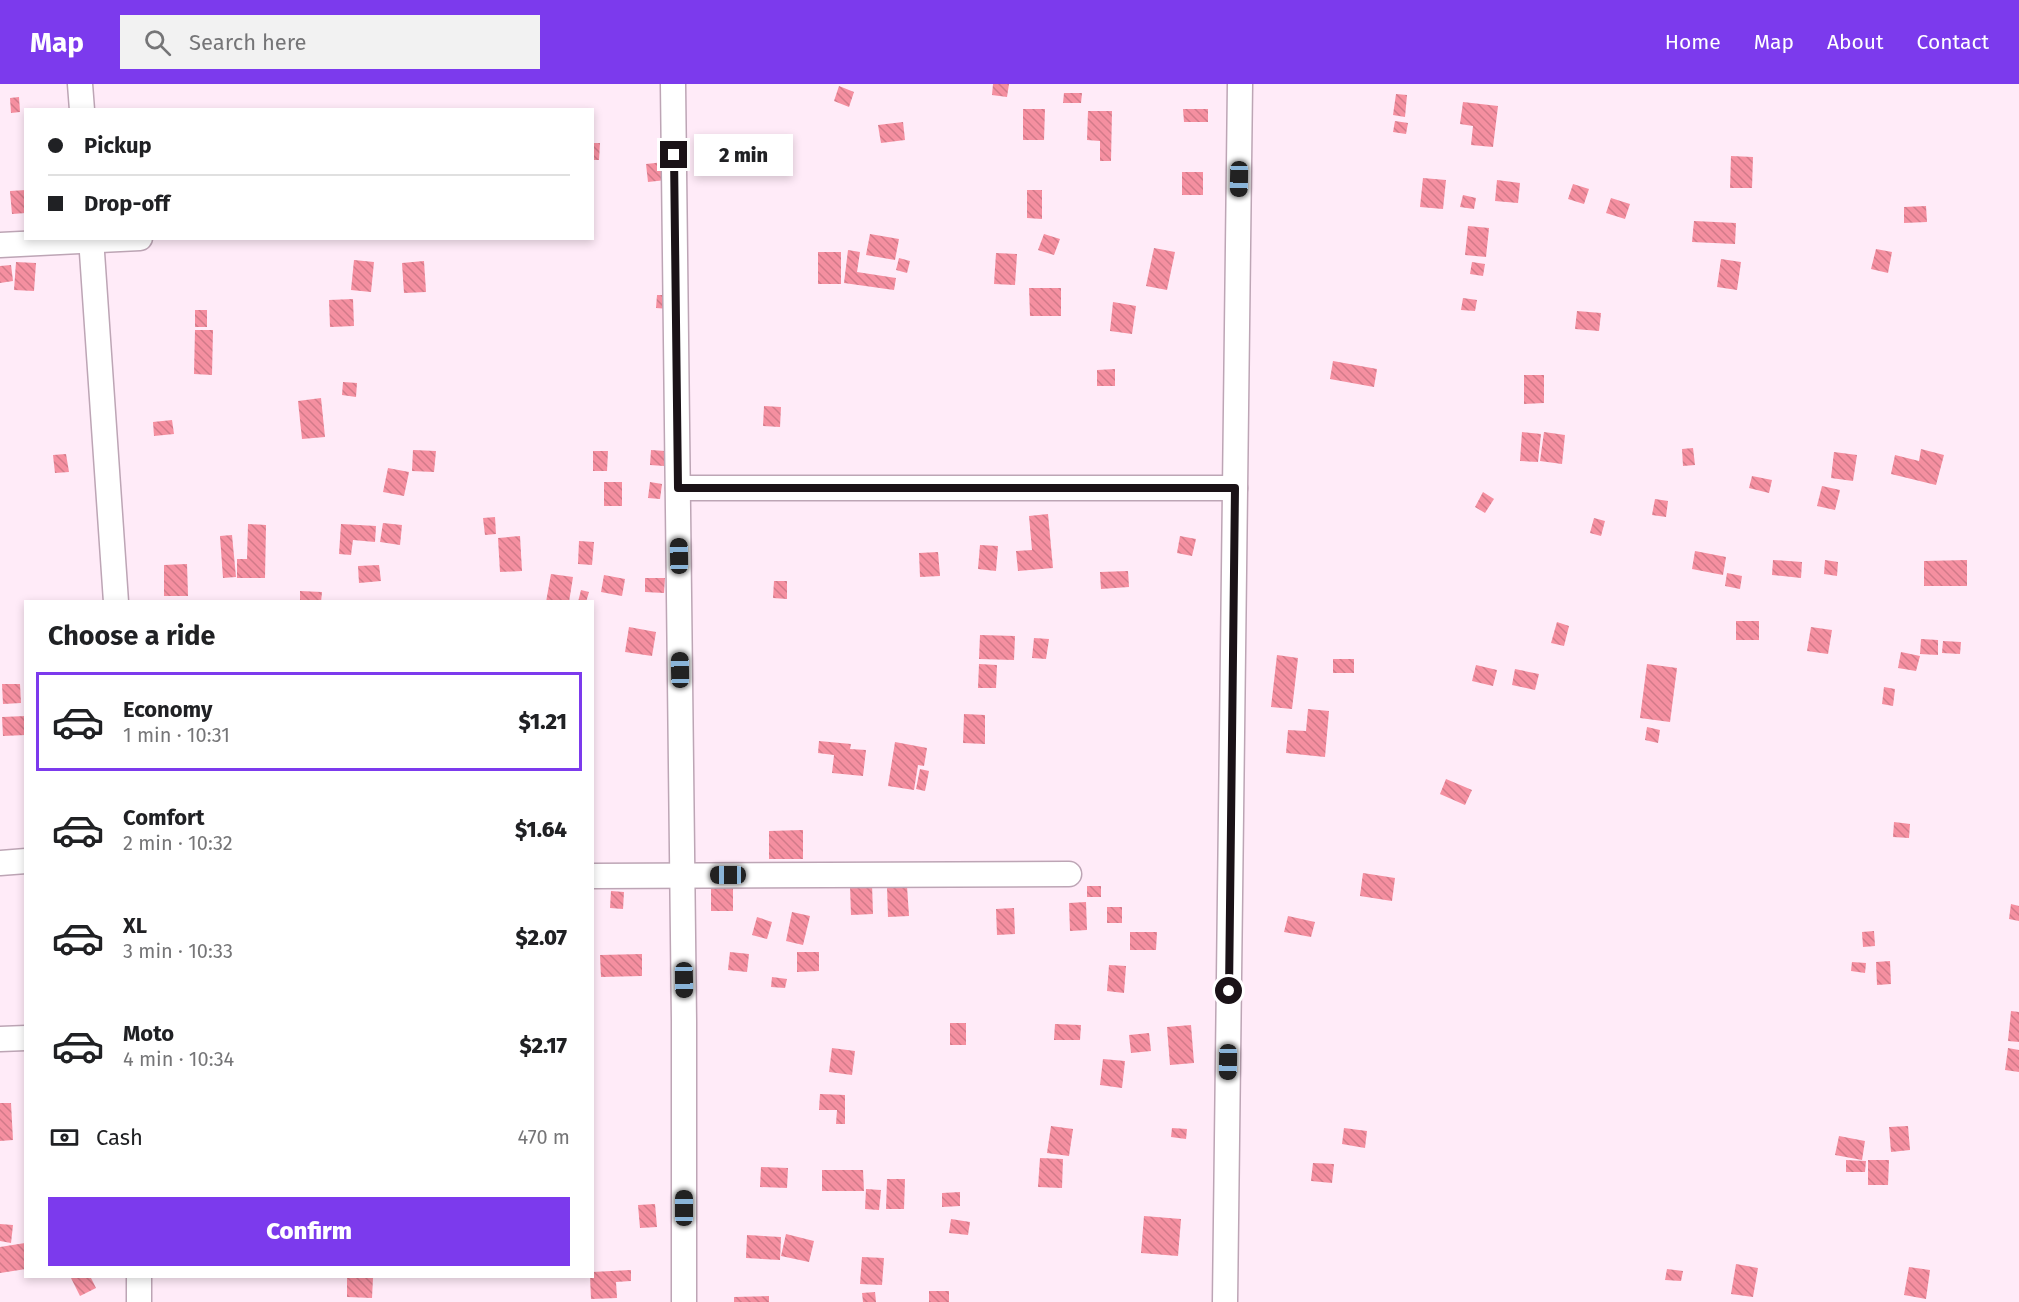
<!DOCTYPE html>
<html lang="en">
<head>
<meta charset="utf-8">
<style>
  :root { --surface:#fff; --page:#f2f2f2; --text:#202124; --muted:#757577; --line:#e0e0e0; --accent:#7c3aed }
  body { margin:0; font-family:"Fira Sans",sans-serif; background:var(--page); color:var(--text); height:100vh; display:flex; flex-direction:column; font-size:22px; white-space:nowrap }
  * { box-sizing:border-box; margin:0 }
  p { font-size:20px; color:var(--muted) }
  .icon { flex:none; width:33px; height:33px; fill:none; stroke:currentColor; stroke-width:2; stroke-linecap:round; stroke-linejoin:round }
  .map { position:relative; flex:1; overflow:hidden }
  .details { position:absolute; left:24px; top:516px; width:570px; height:678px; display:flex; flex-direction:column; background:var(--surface); border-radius:0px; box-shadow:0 3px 9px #0003 }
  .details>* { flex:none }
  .guide { position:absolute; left:24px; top:24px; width:570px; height:132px; border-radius:0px; box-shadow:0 3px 9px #0003; display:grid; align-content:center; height:132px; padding:0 24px; background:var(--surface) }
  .end { position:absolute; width:27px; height:27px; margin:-14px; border:8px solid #1a1217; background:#fff; box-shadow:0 0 0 3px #fff }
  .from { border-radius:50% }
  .bubble { position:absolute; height:42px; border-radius:0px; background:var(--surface); box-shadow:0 3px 9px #0003; font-size:20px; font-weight:800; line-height:42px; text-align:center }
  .car { position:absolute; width:18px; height:36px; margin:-18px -9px; border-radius:8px; box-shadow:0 0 4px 2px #0007; background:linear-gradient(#222 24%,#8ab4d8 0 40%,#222 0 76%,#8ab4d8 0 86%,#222 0) }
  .guide b { display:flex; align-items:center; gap:21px; height:57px; font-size:22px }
  .guide b+b { border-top:2px solid var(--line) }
  .guide i { width:15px; height:15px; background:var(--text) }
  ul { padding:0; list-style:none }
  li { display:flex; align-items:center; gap:18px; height:99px; margin:0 12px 9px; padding:0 12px; border:3px solid transparent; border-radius:0px }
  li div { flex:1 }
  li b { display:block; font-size:22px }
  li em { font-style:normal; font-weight:800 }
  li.selected { border-color:var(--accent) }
  li>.icon { width:54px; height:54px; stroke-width:1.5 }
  h2 { padding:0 24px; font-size:27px; line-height:72px }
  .pay { display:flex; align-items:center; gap:15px; height:66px; padding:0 24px; font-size:22px }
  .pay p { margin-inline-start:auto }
  .cta { display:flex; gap:12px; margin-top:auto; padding:12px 24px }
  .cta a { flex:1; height:69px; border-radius:0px; background:var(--accent); color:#fff; font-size:24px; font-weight:800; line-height:69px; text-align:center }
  header { display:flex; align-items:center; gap:36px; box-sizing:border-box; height:84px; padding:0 30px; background:var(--accent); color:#fff }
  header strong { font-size:28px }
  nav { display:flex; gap:33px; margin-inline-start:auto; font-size:21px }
  .search { width:420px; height:54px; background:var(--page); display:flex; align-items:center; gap:15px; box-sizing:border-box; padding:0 21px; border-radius:0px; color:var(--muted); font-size:22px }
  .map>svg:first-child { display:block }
</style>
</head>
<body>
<header>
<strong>Map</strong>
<div class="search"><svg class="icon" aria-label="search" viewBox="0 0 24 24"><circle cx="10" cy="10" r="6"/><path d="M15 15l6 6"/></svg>Search here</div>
<nav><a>Home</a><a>Map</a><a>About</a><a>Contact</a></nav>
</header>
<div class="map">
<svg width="2019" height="1218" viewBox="0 0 2019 1218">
  <defs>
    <pattern id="building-back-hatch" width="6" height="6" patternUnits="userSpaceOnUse" patternTransform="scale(1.5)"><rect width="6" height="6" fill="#f58fa0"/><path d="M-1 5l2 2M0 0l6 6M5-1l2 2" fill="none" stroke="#d17a89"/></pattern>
  </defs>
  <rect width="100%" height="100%" fill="#ffebf8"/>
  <!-- building -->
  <g fill="url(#building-back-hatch)">
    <polygon points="993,0 1009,0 1007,13 992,11"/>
    <polygon points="839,2 854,8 849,23 834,17"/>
    <polygon points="1064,9 1082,9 1081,19 1063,19"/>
    <polygon points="1396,10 1407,11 1405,33 1393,31"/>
    <polygon points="19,13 20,28 11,29 10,14"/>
    <polygon points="1463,18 1498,22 1493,63 1471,61 1473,42 1460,40"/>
    <polygon points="1023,25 1045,25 1044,56 1023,56"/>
    <polygon points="1183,25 1208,25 1208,38 1184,38"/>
    <polygon points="1088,27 1112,27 1111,77 1100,77 1100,57 1087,56"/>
    <polygon points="1395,37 1408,39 1406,50 1393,48"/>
    <polygon points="903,38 905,56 881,59 878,41"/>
    <polygon points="592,59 600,59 599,76 592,76"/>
    <polygon points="1731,72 1753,73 1752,104 1730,104"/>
    <polygon points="664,78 666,96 648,98 646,80"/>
    <rect x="1182" y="88" width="21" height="23"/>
    <polygon points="1423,94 1446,96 1443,125 1420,123"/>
    <polygon points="1497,96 1520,99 1518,119 1495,117"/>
    <polygon points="1573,100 1589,105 1584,120 1568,115"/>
    <polygon points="26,106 26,129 12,130 10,107"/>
    <polygon points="1027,106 1042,106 1042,135 1027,134"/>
    <polygon points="1463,111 1476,114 1474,125 1460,123"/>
    <polygon points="1611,114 1630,120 1625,135 1606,129"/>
    <polygon points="1926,122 1927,138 1904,139 1904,123"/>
    <polygon points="1694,137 1736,139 1735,160 1692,158"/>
    <polygon points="1468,142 1489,144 1486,173 1465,171"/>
    <polygon points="870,150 899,155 895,176 866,171"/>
    <polygon points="1044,150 1060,155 1054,171 1038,166"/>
    <polygon points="1154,164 1175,168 1167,206 1146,202"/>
    <polygon points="1876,165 1892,168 1888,189 1871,185"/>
    <polygon points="848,166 860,168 857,188 896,194 894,206 844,199"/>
    <rect x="818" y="168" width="23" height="32"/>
    <polygon points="996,169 1017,170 1015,201 994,200"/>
    <polygon points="899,174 910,177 907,189 896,186"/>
    <polygon points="1721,175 1741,178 1737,206 1717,203"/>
    <polygon points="354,176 374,178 371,208 351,206"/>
    <polygon points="424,177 426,208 404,209 402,179"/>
    <polygon points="16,178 36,179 34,207 14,206"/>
    <polygon points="1472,178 1485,180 1483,192 1470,190"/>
    <polygon points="11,181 13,197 0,199 0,182"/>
    <polygon points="1029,204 1061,204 1061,232 1030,232"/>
    <polygon points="657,211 670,211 669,225 656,224"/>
    <polygon points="1463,214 1477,216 1475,227 1461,226"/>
    <polygon points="353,215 354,242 330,243 329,216"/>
    <polygon points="1113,218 1136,222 1132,250 1110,247"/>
    <rect x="195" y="226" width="12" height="17"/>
    <polygon points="1577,227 1601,229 1599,247 1575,245"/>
    <polygon points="195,246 213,246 212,291 194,290"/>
    <polygon points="1333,277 1377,285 1374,303 1330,295"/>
    <polygon points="1115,285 1115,302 1097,302 1097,286"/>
    <polygon points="1524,291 1544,291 1544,319 1524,320"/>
    <polygon points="343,298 357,299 356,313 342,311"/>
    <polygon points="321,314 325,353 302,355 298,317"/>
    <polygon points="764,322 781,323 780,343 763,342"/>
    <polygon points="172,336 174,350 154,352 153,338"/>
    <polygon points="1522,348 1541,350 1538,378 1520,377"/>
    <polygon points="1544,348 1565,351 1562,380 1540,377"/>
    <polygon points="1693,364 1695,381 1683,382 1682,365"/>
    <polygon points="1921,365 1944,371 1936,401 1891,390 1895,371 1919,377"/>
    <polygon points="413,366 436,367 434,388 412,387"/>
    <polygon points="651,366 665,367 664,382 650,381"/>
    <polygon points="593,367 608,367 607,387 593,387"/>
    <polygon points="1834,368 1857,371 1853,397 1831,394"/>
    <polygon points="66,370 69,388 55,389 53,371"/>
    <polygon points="388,384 409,388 404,412 383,408"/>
    <polygon points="1752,392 1772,396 1769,409 1749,404"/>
    <rect x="604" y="398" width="18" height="24"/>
    <polygon points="650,398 662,400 660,415 648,414"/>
    <polygon points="1822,402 1840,406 1835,426 1817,422"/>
    <polygon points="1483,408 1494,415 1485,429 1475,423"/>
    <polygon points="1655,415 1668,417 1666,433 1652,431"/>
    <polygon points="1048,430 1053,484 1018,487 1016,467 1032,466 1029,432"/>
    <polygon points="495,433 496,450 485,451 483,434"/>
    <polygon points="1594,434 1605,437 1601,452 1590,449"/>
    <polygon points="383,439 402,441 400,461 380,458"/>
    <polygon points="248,440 266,441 265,494 237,494 237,475 247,475"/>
    <polygon points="341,440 376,442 375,458 353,456 351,471 339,470"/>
    <polygon points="232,451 236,493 223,494 220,452"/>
    <polygon points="520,452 522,487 500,488 498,454"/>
    <polygon points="1180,452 1196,455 1192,472 1177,469"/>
    <polygon points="579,457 594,458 592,481 578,480"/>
    <polygon points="980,461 998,462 996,487 978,485"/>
    <polygon points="1695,467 1726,473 1723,491 1692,485"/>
    <polygon points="938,468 940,492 920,493 919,469"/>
    <polygon points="1773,476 1802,478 1801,494 1772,491"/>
    <polygon points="1825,476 1838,478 1837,492 1824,490"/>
    <polygon points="1967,476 1967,502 1924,502 1924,477"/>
    <polygon points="187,480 188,512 164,512 164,481"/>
    <polygon points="379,481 381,497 359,499 358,482"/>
    <polygon points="1128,487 1129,503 1101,505 1100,488"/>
    <polygon points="1727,489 1742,492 1740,505 1725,502"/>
    <polygon points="551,490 573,493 569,518 546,518"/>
    <polygon points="604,491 625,495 622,512 601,508"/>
    <polygon points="645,494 665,494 664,509 645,508"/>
    <polygon points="774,497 787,497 787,515 773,514"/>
    <polygon points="581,506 589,508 586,518 578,518"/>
    <polygon points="300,507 322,508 321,518 300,518"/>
    <rect x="1736" y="537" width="23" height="19"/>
    <polygon points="1557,538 1569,542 1564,562 1551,559"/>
    <polygon points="629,543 656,548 652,572 625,568"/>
    <polygon points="1811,543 1832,546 1828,570 1807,567"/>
    <polygon points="980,551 1015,552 1014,576 979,575"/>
    <polygon points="1034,554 1049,555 1046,575 1032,574"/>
    <polygon points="1921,555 1938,556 1938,571 1920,570"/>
    <polygon points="1943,557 1961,558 1960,570 1942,569"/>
    <polygon points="1901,568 1920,572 1916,587 1898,584"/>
    <polygon points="1277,571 1298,574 1292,625 1271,623"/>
    <rect x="1333" y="575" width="21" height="14"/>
    <polygon points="979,580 997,581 996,604 978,604"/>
    <polygon points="1647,580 1677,584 1670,638 1640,634"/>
    <polygon points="1476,581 1497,586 1493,602 1472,597"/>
    <polygon points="1515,585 1539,590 1535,606 1512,601"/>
    <polygon points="2,600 20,600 21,619 3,620"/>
    <polygon points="1884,603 1895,605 1893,622 1882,620"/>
    <polygon points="1308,625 1329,627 1325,673 1286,669 1288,646 1306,647"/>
    <polygon points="964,630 985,631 985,660 963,659"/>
    <polygon points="26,632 26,651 3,652 2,633"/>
    <polygon points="1647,643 1660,646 1658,659 1645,656"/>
    <polygon points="819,657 851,660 850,665 866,666 863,692 832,689 834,671 818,669"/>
    <polygon points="895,658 927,664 924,682 918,681 914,706 888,702"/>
    <polygon points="920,685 929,687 925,707 916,705"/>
    <polygon points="1446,695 1472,706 1465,721 1440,710"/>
    <polygon points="1894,738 1910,740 1909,754 1893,753"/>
    <polygon points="803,746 803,775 769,775 769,747"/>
    <polygon points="1363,789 1395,794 1392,817 1360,812"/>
    <rect x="711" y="799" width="22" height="28"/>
    <polygon points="872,800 873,830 851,831 850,801"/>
    <polygon points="907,802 909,832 888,833 887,803"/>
    <rect x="1087" y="802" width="14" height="11"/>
    <polygon points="611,807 624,808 623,825 610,824"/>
    <polygon points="1086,818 1087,846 1070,847 1069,819"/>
    <polygon points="2011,820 2019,822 2019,837 2009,835"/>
    <rect x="1107" y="823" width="15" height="16"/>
    <polygon points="1014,824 1015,850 997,851 996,825"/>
    <polygon points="792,828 810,832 803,861 786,857"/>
    <polygon points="1288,832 1315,838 1311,853 1284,848"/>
    <polygon points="757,833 772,838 767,855 752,851"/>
    <polygon points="1874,847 1875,862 1863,863 1862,848"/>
    <polygon points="1130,848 1157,848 1156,866 1130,866"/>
    <polygon points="730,868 749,870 747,888 728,886"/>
    <polygon points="797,868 819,868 819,887 797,888"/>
    <polygon points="642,870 642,892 601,893 600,871"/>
    <polygon points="1890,877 1891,900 1877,901 1876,878"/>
    <polygon points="1852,878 1866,879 1865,889 1851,887"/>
    <polygon points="1109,881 1126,882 1124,909 1107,907"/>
    <polygon points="772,893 787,895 785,904 771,903"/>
    <polygon points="2011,927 2019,928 2019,958 2008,957"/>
    <rect x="950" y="939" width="16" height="22"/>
    <polygon points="1055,940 1081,941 1080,956 1054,956"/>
    <polygon points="1191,941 1194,979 1170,981 1167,943"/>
    <polygon points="1149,949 1151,967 1131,969 1129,951"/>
    <polygon points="832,964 855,967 852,991 829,988"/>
    <polygon points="2008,964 2019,966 2019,988 2005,986"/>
    <polygon points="1103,975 1125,977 1122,1004 1100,1001"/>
    <polygon points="820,1010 845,1011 845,1040 836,1040 837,1026 819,1026"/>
    <polygon points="0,1019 11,1019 13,1056 0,1057"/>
    <polygon points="1051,1042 1073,1045 1069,1072 1047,1069"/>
    <polygon points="1908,1042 1910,1066 1891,1068 1889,1043"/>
    <polygon points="1172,1044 1187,1045 1186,1055 1171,1053"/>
    <polygon points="1344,1044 1367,1047 1365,1064 1342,1060"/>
    <polygon points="1839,1052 1865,1057 1862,1076 1835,1071"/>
    <polygon points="1040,1074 1063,1075 1062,1104 1038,1103"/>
    <polygon points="1846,1076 1866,1077 1865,1088 1846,1088"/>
    <polygon points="1868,1076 1889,1076 1888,1101 1868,1101"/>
    <polygon points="1313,1079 1334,1080 1332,1099 1311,1097"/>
    <polygon points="761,1083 788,1084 787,1104 760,1103"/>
    <polygon points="822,1086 863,1086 864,1107 822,1107"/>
    <polygon points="887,1095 905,1095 904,1125 886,1125"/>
    <polygon points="866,1105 881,1106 879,1126 865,1125"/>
    <polygon points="960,1108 960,1122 942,1123 942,1109"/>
    <polygon points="655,1120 657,1143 640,1144 638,1121"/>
    <polygon points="1144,1132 1181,1135 1178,1172 1141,1169"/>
    <polygon points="951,1135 970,1138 968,1151 949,1149"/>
    <polygon points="0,1140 13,1141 11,1159 0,1157"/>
    <polygon points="786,1150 814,1157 809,1178 781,1172"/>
    <polygon points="747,1151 781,1153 780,1176 746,1174"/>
    <polygon points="25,1159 26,1185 0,1189 0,1163"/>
    <polygon points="862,1173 884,1174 882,1201 860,1200"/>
    <polygon points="1736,1180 1758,1184 1753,1213 1731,1210"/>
    <polygon points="1909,1183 1930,1186 1926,1215 1904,1211"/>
    <polygon points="1667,1185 1683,1187 1681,1197 1665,1196"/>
    <polygon points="631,1186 631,1197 616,1198 617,1214 591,1215 590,1192 592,1192 592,1188"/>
    <polygon points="70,1192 90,1192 96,1204 80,1212"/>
    <polygon points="347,1193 373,1194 372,1214 347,1213"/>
    <rect x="929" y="1207" width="20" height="11"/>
    <polygon points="875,1208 876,1218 863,1218 862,1209"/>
    <polygon points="769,1212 769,1218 734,1218 734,1213"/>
  </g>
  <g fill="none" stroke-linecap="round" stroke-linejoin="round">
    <!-- minor casing -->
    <g stroke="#bda5b5" stroke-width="27">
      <g id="minor">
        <polyline points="80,0 82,26"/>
        <polyline points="673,0 684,937 684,1218"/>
        <polyline points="91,154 116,518"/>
        <polyline points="0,161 140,154"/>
        <polyline points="678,404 1235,404"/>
        <polyline points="0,779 26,777"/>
        <polyline points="592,792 1069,790"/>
        <polyline points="0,955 26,954"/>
        <polyline points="139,1192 139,1218"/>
        <polyline points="1225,1218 1240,0"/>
      </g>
    </g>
    <!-- minor -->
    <use href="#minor" stroke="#fff" stroke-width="24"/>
  </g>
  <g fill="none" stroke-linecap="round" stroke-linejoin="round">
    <!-- route -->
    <polyline stroke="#1a1217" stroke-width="8" points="674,71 678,404 1235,404 1229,907"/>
  </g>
</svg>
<i class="end from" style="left:1229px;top:907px"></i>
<i class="end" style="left:674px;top:71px"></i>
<div class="bubble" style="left:694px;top:50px;width:99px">2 min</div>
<i class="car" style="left:1239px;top:95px;rotate:181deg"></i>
<i class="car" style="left:679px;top:472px;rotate:359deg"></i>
<i class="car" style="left:680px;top:586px;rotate:359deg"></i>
<i class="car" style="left:728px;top:791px;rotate:270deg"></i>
<i class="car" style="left:684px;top:896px;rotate:179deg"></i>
<i class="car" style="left:1228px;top:978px;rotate:181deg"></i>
<i class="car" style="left:684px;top:1124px;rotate:0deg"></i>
<div class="guide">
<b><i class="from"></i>Pickup</b>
<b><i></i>Drop-off</b>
</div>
<section class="details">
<h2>Choose a ride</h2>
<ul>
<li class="selected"><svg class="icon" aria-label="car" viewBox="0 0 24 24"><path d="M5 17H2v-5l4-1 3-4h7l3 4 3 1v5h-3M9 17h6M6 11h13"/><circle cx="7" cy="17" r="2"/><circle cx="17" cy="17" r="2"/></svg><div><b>Economy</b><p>1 min · 10:31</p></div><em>$1.21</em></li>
<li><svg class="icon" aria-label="car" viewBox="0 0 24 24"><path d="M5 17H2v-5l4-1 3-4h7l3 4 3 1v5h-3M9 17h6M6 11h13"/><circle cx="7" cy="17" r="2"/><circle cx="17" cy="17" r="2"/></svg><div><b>Comfort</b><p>2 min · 10:32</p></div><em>$1.64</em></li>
<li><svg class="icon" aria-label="car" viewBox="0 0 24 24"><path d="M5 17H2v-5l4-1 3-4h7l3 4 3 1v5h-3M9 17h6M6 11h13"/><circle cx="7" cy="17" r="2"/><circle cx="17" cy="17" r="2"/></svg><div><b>XL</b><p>3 min · 10:33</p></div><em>$2.07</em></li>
<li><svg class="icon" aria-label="car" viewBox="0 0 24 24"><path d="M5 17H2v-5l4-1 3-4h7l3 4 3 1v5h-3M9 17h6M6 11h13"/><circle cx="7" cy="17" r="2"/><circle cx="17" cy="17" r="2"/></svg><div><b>Moto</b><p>4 min · 10:34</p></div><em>$2.17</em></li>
</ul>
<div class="pay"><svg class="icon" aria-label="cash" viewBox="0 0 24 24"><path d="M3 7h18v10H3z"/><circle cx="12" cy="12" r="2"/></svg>Cash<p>470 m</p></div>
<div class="cta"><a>Confirm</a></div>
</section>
</div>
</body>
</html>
